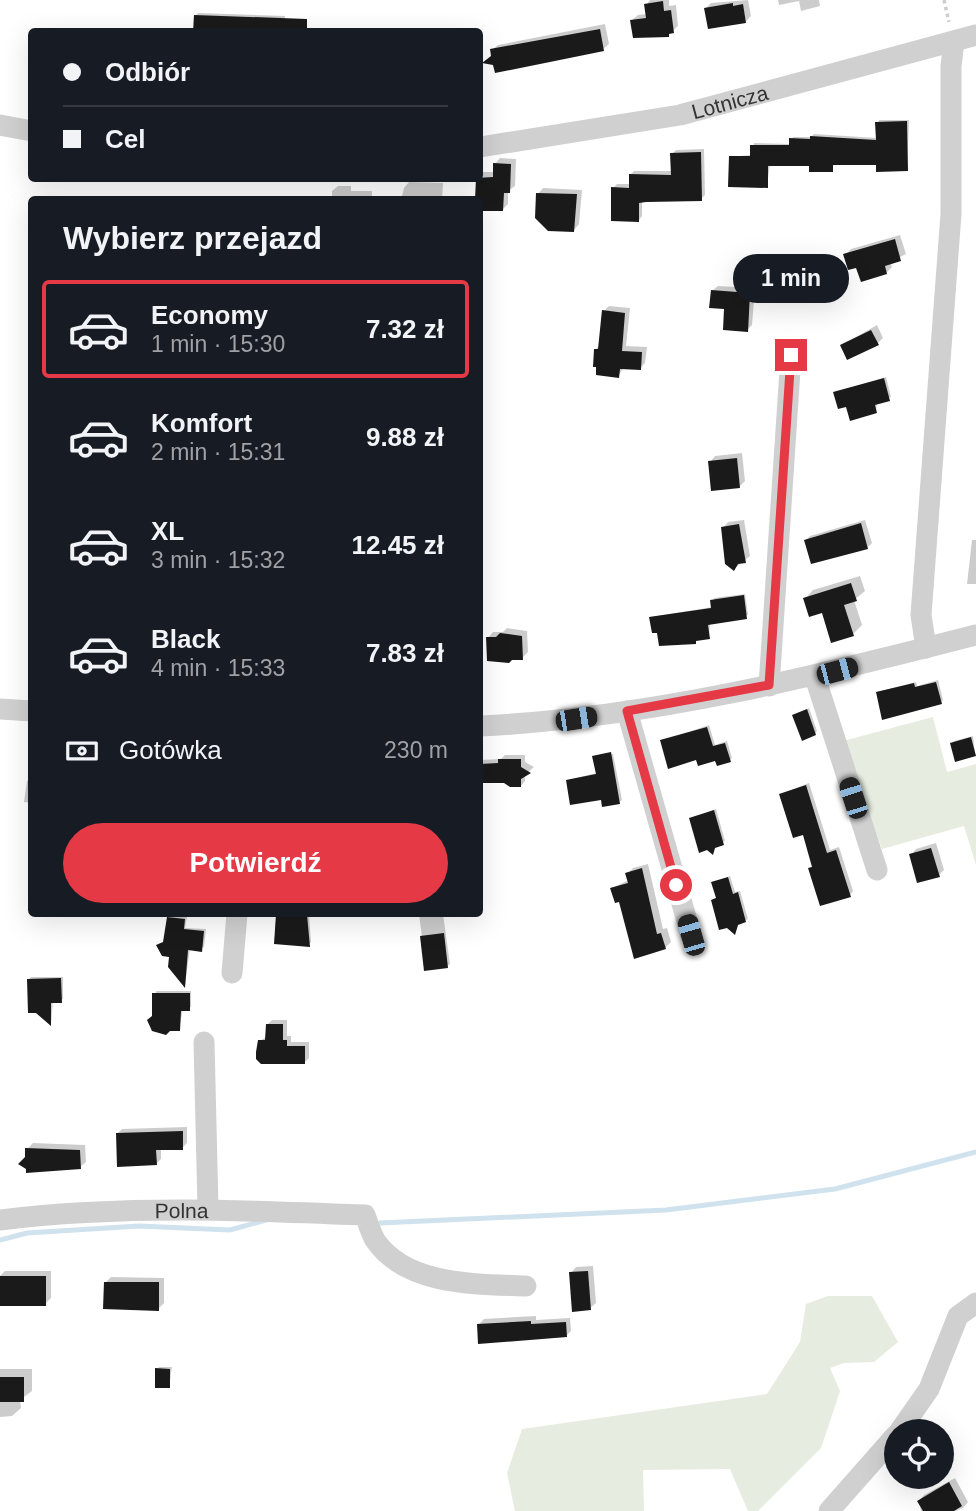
<!DOCTYPE html>
<html lang="pl">
<head>
<meta charset="utf-8">
<style>
  :root { --surface:#171b24; --page:#20242c; --text:#f1f3f6; --muted:#9ea1a6; --line:#363941; --accent:#e63946 }
  body { margin:0; font-family:Helvetica,sans-serif; background:var(--page); color:var(--text); height:100vh; display:flex; flex-direction:column; font-size:26px; white-space:nowrap }
  * { box-sizing:border-box; margin:0 }
  p { font-size:23px; color:var(--muted) }
  .icon { flex:none; width:38px; height:38px; fill:none; stroke:currentColor; stroke-width:2; stroke-linecap:round; stroke-linejoin:round }
  .map { position:relative; flex:1; overflow:hidden }
  .details { position:absolute; left:28px; top:196px; width:455px; height:721px; display:flex; flex-direction:column; background:var(--surface); border-radius:7px; box-shadow:0 7px 28px #0002 }
  .details>* { flex:none }
  .hud { position:absolute; left:28px; top:28px; width:455px; height:154px; border-radius:7px; box-shadow:0 7px 28px #0002; display:grid; align-content:center; height:154px; padding:0 35px; background:var(--surface) }
  .controls { position:absolute; left:884px; top:1419px; display:grid; gap:14px }
  .controls a { display:grid; place-items:center; width:70px; height:70px; border-radius:50%; background:var(--surface); box-shadow:0 7px 28px #0002; font-size:35px }
  .end { position:absolute; width:32px; height:32px; margin:-16px; border:9px solid #e63946; background:#fff; box-shadow:0 0 0 4px #fff }
  .from { border-radius:50% }
  .bubble { position:absolute; height:49px; border-radius:24px; background:var(--surface); box-shadow:0 7px 28px #0002; font-size:23px; font-weight:700; line-height:49px; text-align:center }
  .car { position:absolute; width:21px; height:42px; margin:-21px -10px; border-radius:9px; box-shadow:0 0 5px 2px #0007; background:linear-gradient(#222 24%,#8ab4d8 0 40%,#222 0 76%,#8ab4d8 0 86%,#222 0) }
  .hud b { display:flex; align-items:center; gap:24px; height:66px; font-size:26px }
  .hud b+b { border-top:2px solid var(--line) }
  .hud i { width:18px; height:18px; background:var(--text) }
  ul { padding:0; list-style:none }
  li { display:flex; align-items:center; gap:21px; height:98px; margin:0 14px 10px; padding:0 21px; border:4px solid transparent; border-radius:7px }
  li div { flex:1 }
  li b { display:block; font-size:26px }
  li em { font-style:normal; font-weight:700 }
  li.on { border-color:var(--accent) }
  li>.icon { width:63px; height:63px; stroke-width:1.5 }
  h2 { padding:0 35px; font-size:32px; line-height:84px }
  .pay { display:flex; align-items:center; gap:18px; height:77px; padding:0 35px; font-size:26px }
  .pay p { margin-inline-start:auto }
  .primary-button { display:flex; gap:14px; margin-top:auto; padding:14px 35px }
  .primary-button a { flex:1; height:80px; border-radius:42px; background:var(--accent); color:#fff; font-size:28px; font-weight:700; line-height:80px; text-align:center }
  .map>svg:first-child { display:block }
</style>
</head>
<body>
<div class="map">
<svg width="976" height="1511" viewBox="0 0 976 1511">
  <rect width="100%" height="100%" fill="#fff"/>
  <!-- green -->
  <g fill="#e6ecdf">
    <polygon points="933,717 947,772 976,764 976,865 964,826 882,849 843,741"/>
    <polygon points="828,1296 872,1296 898,1342 874,1362 844,1363 830,1368 840,1391 821,1448 758,1511 748,1511 730,1469 643,1470 644,1511 515,1511 507,1473 522,1429 767,1394 800,1342 806,1304"/>
  </g>
  <!-- shadow -->
  <g fill="#0003">
    <polygon points="650,0 669,0 669,6 676,5 678,26 668,35 632,20 638,15 647,14 646,5"/>
    <polygon points="748,0 751,16 746,21 706,8 711,3"/>
    <polygon points="778,0 819,0 820,6 801,11 799,1 779,5"/>
    <polygon points="198,13 285,16 284,32 196,15"/>
    <polygon points="605,24 609,44 603,49 493,55 492,50 498,45"/>
    <polygon points="879,120 909,120 907,170 878,163 834,163 832,170 811,164 770,164 767,186 730,157 751,155 754,143 791,144 793,137 811,137 814,134 877,138"/>
    <polygon points="704,149 705,195 701,199 642,201 642,216 639,220 613,188 617,184 630,184 631,174 634,171 672,171 672,154 676,150"/>
    <polygon points="500,158 516,159 515,186 508,191 508,204 503,209 480,209 480,176 483,172 495,172 495,164"/>
    <polygon points="409,182 443,183 442,200 401,200 404,188"/>
    <polygon points="338,186 351,186 351,191 372,191 372,200 332,200 332,191"/>
    <polygon points="543,188 582,190 579,224 574,230 538,194"/>
    <polygon points="900,235 906,254 890,262 892,267 886,273 858,266 845,255 851,249"/>
    <polygon points="766,272 784,274 780,291 764,275"/>
    <polygon points="718,286 755,288 752,325 747,330 712,291"/>
    <polygon points="609,306 630,308 626,346 647,347 645,363 640,368 624,367 618,376 595,350 600,345 604,311"/>
    <polygon points="877,325 883,338 878,343 842,345"/>
    <polygon points="886,377 891,397 877,402 876,412 847,405 835,393"/>
    <polygon points="742,453 745,481 739,487 710,462 715,456"/>
    <polygon points="744,520 750,556 734,569 723,528 728,522"/>
    <polygon points="865,520 872,543 867,548 806,540 810,536"/>
    <polygon points="972,540 976,540 976,584 967,584"/>
    <polygon points="860,576 865,591 854,600 862,625 853,634 805,599 813,590"/>
    <polygon points="745,594 748,615 710,623 709,637 672,645 651,617 713,607 714,598"/>
    <polygon points="507,628 527,631 528,652 522,658 488,638 493,632 503,632"/>
    <polygon points="938,680 943,700 941,702 877,692 916,682 917,686"/>
    <polygon points="809,708 817,731 815,734 794,716"/>
    <polygon points="709,725 715,745 727,741 732,758 730,760 697,758 662,741"/>
    <polygon points="973,736 975,754 952,743 954,741"/>
    <polygon points="613,754 622,800 619,802 602,798 567,780 597,773 594,757"/>
    <polygon points="505,755 525,755 525,762 534,767 525,775 525,781 521,786 505,781 480,782 480,760 501,759"/>
    <polygon points="32,777 32,803 24,802 27,781"/>
    <polygon points="809,783 830,850 839,847 853,891 850,895 810,868 814,865 804,833 781,794"/>
    <polygon points="716,809 725,841 716,845 713,853 691,819"/>
    <polygon points="936,843 944,870 939,875 911,855 916,849"/>
    <polygon points="648,864 663,929 667,928 671,942 665,948 612,888 629,880 627,874 633,868"/>
    <polygon points="730,876 735,892 740,891 748,919 739,923 735,933 712,900 717,897 713,883"/>
    <polygon points="278,914 309,914 311,942 309,945"/>
    <polygon points="419,914 443,914 450,964 447,966 426,969"/>
    <polygon points="171,916 187,917 185,928 206,929 204,947 190,948 185,985 171,939"/>
    <polygon points="31,977 63,977 63,999 53,1001 51,1024 29,980"/>
    <polygon points="156,991 191,991 191,1007 183,1009 179,1029 154,1016"/>
    <polygon points="272,1020 287,1020 287,1036 291,1036 291,1042 309,1042 309,1058 305,1062 260,1041 267,1036 267,1025"/>
    <polygon points="187,1127 187,1143 182,1148 161,1148 161,1159 156,1164 117,1134 122,1129"/>
    <polygon points="33,1143 85,1145 86,1162 80,1167 27,1149"/>
    <polygon points="593,1266 596,1303 590,1308 571,1273 576,1267"/>
    <polygon points="5,1271 51,1271 51,1298 45,1304 0,1276"/>
    <polygon points="111,1277 164,1278 164,1303 158,1309 106,1282"/>
    <polygon points="536,1316 536,1320 570,1318 571,1331 566,1336 479,1324 484,1319"/>
    <polygon points="159,1367 172,1367 169,1386 157,1369"/>
    <polygon points="0,1369 32,1369 32,1391 20,1400 21,1408 12,1416 0,1417"/>
    <polygon points="955,1478 968,1502 963,1508 956,1511 921,1511 919,1501 924,1495"/>
  </g>
  <g fill="none" stroke-linecap="round" stroke-linejoin="round">
    <!-- stream -->
    <g stroke="#cfe2ee" stroke-width="5">
      <polyline points="380,1223 666,1210 835,1189 976,1152"/>
      <polyline points="0,1240 27,1233 139,1226 230,1230 266,1220"/>
    </g>
  </g>
  <!-- building -->
  <g fill="#1a1a1a">
    <polygon points="663,1 664,11 671,10 674,33 669,34 669,37 633,38 630,20 646,18 644,4"/>
    <polygon points="733,3 733,6 743,4 746,23 708,29 704,8"/>
    <polygon points="194,15 307,19 307,32 193,32"/>
    <polygon points="600,29 604,51 495,73 493,65 482,63 491,56 490,49"/>
    <polygon points="907,121 908,171 876,172 876,165 833,165 833,172 809,172 809,166 768,166 768,188 728,187 729,156 750,156 750,145 789,145 789,138 810,139 810,136 876,140 875,122"/>
    <polygon points="701,152 702,201 646,202 639,203 639,222 611,221 611,187 629,188 629,174 671,175 670,153"/>
    <polygon points="493,163 511,164 510,193 504,193 503,211 480,211 480,200 475,200 476,178 493,177"/>
    <polygon points="536,193 577,194 574,232 548,231 535,218"/>
    <polygon points="895,239 901,261 885,266 887,274 861,282 856,268 848,270 843,254"/>
    <polygon points="762,274 782,275 781,293 761,292"/>
    <polygon points="711,290 750,293 748,332 723,330 724,309 709,308"/>
    <polygon points="602,310 625,313 622,351 642,352 641,370 620,369 619,378 596,375 596,367 593,367 594,349 598,349"/>
    <polygon points="871,330 879,345 847,360 840,345"/>
    <polygon points="884,378 890,401 875,405 877,413 850,421 846,407 838,409 833,392"/>
    <polygon points="737,458 740,488 711,491 708,461"/>
    <polygon points="861,523 868,549 811,564 804,540"/>
    <polygon points="739,524 746,563 738,564 734,571 725,564 721,527"/>
    <polygon points="851,583 857,601 844,605 854,636 831,643 822,613 809,617 803,598"/>
    <polygon points="744,595 747,619 708,625 710,639 696,641 696,644 659,646 657,633 652,633 649,617 711,608 710,600"/>
    <polygon points="500,633 522,636 523,660 512,660 509,663 487,661 486,637 496,637"/>
    <polygon points="936,682 942,704 882,720 876,692 914,683 915,687"/>
    <polygon points="807,709 816,735 802,741 792,715"/>
    <polygon points="707,727 713,746 725,743 731,762 717,766 715,761 698,766 696,760 668,769 660,740"/>
    <polygon points="971,737 976,756 955,762 950,743"/>
    <polygon points="611,752 620,804 602,807 601,800 570,805 566,780 596,774 592,756"/>
    <polygon points="498,759 521,759 521,767 531,773 521,779 521,787 510,787 504,783 480,783 480,764 498,763"/>
    <polygon points="806,785 827,853 836,850 851,897 820,906 808,868 812,867 803,835 793,838 779,794"/>
    <polygon points="714,810 724,845 715,848 713,855 707,850 699,853 689,818"/>
    <polygon points="931,848 940,877 917,883 909,854"/>
    <polygon points="642,868 657,934 661,933 666,949 634,959 619,902 615,903 610,888 628,883 625,873"/>
    <polygon points="728,877 733,894 738,892 746,922 738,925 735,935 727,928 719,930 711,900 716,898 711,882"/>
    <polygon points="276,914 307,915 310,947 274,944"/>
    <polygon points="167,917 185,919 184,929 204,931 202,952 188,950 185,988 168,967 169,957 162,956 156,945 163,942"/>
    <polygon points="444,933 448,968 424,971 420,936"/>
    <polygon points="61,978 62,1003 51,1003 51,1026 36,1013 28,1013 27,979"/>
    <polygon points="152,993 190,993 190,1011 181,1011 180,1031 170,1031 166,1035 152,1031 147,1020 152,1016"/>
    <polygon points="266,1024 283,1024 283,1040 287,1040 287,1046 305,1046 305,1064 261,1064 256,1059 256,1052 258,1040 265,1040"/>
    <polygon points="183,1131 183,1150 156,1150 157,1165 117,1167 116,1133"/>
    <polygon points="25,1148 80,1150 81,1169 26,1173 26,1169 18,1164 25,1157"/>
    <polygon points="588,1271 591,1310 572,1312 569,1272"/>
    <rect x="0" y="1276" width="46" height="30"/>
    <polygon points="104,1282 159,1282 159,1311 103,1309"/>
    <polygon points="531,1321 531,1324 566,1322 567,1337 478,1344 477,1324"/>
    <polygon points="155,1368 170,1369 170,1388 155,1388"/>
    <rect x="0" y="1377" width="24" height="25"/>
    <polygon points="949,1482 962,1506 954,1511 923,1511 917,1501"/>
  </g>
  <g fill="none" stroke-linecap="round" stroke-linejoin="round">
    <!-- path -->
    <polyline stroke="#cdcdcd" stroke-width="3.5" stroke-dasharray="3.5 3.5" stroke-linecap="butt" points="944,0 949,22"/>
    <!-- minor -->
    <g stroke="#d0d0d0" stroke-width="21">
      <polyline points="0,125 32,131"/>
      <path id="s1" d="M480,147L680,115L976,35"/>
      <polyline points="926,648 921,615 951,214 951,66 954,41"/>
      <polyline points="815,677 877,870"/>
      <polyline points="769,686 791,355"/>
      <polyline points="0,709 32,711"/>
      <polyline points="627,711 691,935"/>
      <path d="M480,726C648,718 813,677 976,635"/>
      <polyline points="232,973 237,914"/>
      <polyline points="204,1042 208,1208"/>
      <path id="s2" d="M0,1220C121,1205 243,1210 365,1215C368,1223 371,1233 375,1240C406,1286 477,1284 526,1286"/>
      <polyline points="899,1432 929,1389 958,1316 976,1303"/>
      <polyline points="829,1511 896,1435"/>
    </g>
  </g>
  <g fill="none" stroke-linecap="round" stroke-linejoin="round">
    <!-- route -->
    <polyline stroke="#e63946" stroke-width="9" points="676,885 627,711 769,685 791,355"/>
  </g>
  <g text-anchor="middle" dominant-baseline="central" stroke-width="7" stroke-linejoin="round" paint-order="stroke">
    <!-- street labels -->
    <g font-size="21" fill="#333" stroke="#fff">
      <text stroke="none"><textPath href="#s1" startOffset="254">Lotnicza</textPath></text>
      <text stroke="none"><textPath href="#s2" startOffset="182">Polna</textPath></text>
    </g>
  </g>
</svg>
<div class="controls">
<a><svg class="icon" aria-label="locate" viewBox="0 0 24 24"><circle cx="12" cy="12" r="6"/><path d="M12 2v4M12 18v4M2 12h4M18 12h4"/></svg></a>
</div>
<i class="end from" style="left:676px;top:885px"></i>
<i class="end" style="left:791px;top:355px"></i>
<div class="bubble" style="left:733px;top:254px;width:116px">1 min</div>
<i class="car" style="left:837px;top:671px;rotate:75deg"></i>
<i class="car" style="left:576px;top:719px;rotate:81deg"></i>
<i class="car" style="left:853px;top:798px;rotate:342deg"></i>
<i class="car" style="left:691px;top:935px;rotate:344deg"></i>
<div class="hud">
<b><i class="from"></i>Odbiór</b>
<b><i></i>Cel</b>
</div>
<section class="details">
<h2>Wybierz przejazd</h2>
<ul>
<li class="on"><svg class="icon" aria-label="car" viewBox="0 0 24 24"><path d="M5 17H2v-5l4-1 3-4h7l3 4 3 1v5h-3M9 17h6M6 11h13"/><circle cx="7" cy="17" r="2"/><circle cx="17" cy="17" r="2"/></svg><div><b>Economy</b><p>1 min · 15:30</p></div><em>7.32 zł</em></li>
<li><svg class="icon" aria-label="car" viewBox="0 0 24 24"><path d="M5 17H2v-5l4-1 3-4h7l3 4 3 1v5h-3M9 17h6M6 11h13"/><circle cx="7" cy="17" r="2"/><circle cx="17" cy="17" r="2"/></svg><div><b>Komfort</b><p>2 min · 15:31</p></div><em>9.88 zł</em></li>
<li><svg class="icon" aria-label="car" viewBox="0 0 24 24"><path d="M5 17H2v-5l4-1 3-4h7l3 4 3 1v5h-3M9 17h6M6 11h13"/><circle cx="7" cy="17" r="2"/><circle cx="17" cy="17" r="2"/></svg><div><b>XL</b><p>3 min · 15:32</p></div><em>12.45 zł</em></li>
<li><svg class="icon" aria-label="car" viewBox="0 0 24 24"><path d="M5 17H2v-5l4-1 3-4h7l3 4 3 1v5h-3M9 17h6M6 11h13"/><circle cx="7" cy="17" r="2"/><circle cx="17" cy="17" r="2"/></svg><div><b>Black</b><p>4 min · 15:33</p></div><em>7.83 zł</em></li>
</ul>
<div class="pay"><svg class="icon" aria-label="cash" viewBox="0 0 24 24"><path d="M3 7h18v10H3z"/><circle cx="12" cy="12" r="2"/></svg>Gotówka<p>230 m</p></div>
<div class="primary-button"><a>Potwierdź</a></div>
</section>
</div>
</body>
</html>
